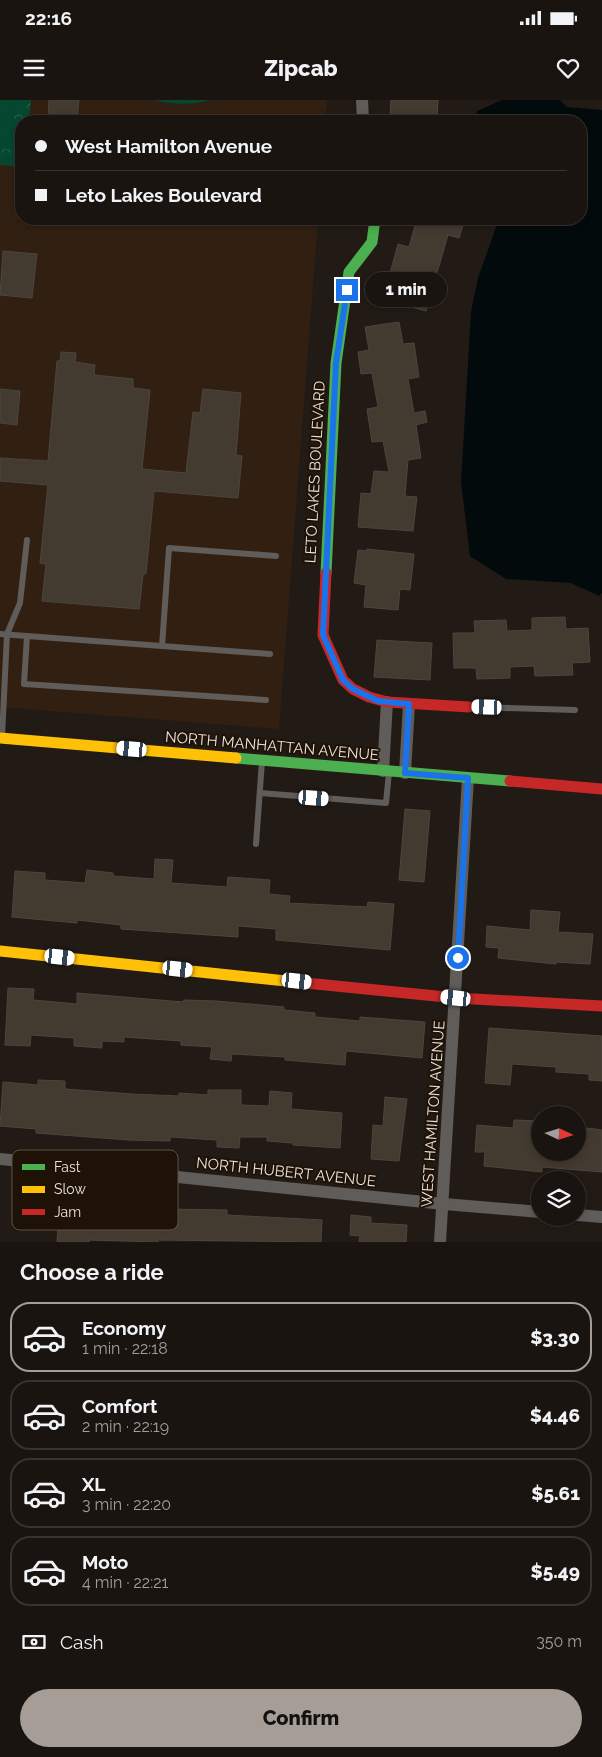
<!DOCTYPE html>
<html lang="en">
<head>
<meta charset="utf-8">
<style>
  :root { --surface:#1a1410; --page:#27211e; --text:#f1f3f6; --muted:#9f9e9f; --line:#383330; --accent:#a59d96 }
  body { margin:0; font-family:Raleway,sans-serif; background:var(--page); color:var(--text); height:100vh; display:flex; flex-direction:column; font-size:19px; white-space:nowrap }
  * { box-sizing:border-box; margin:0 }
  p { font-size:16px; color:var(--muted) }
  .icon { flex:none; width:28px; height:28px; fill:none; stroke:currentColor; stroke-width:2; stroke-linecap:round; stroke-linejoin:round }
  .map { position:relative; height:1142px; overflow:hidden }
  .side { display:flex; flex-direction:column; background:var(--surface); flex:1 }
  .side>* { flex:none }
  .top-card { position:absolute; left:15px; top:15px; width:572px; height:110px; border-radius:20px; box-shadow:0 2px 8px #0003,0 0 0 1px var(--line); display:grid; align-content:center; height:110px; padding:0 20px; background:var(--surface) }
  .needle { width:32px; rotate:94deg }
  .buttons { position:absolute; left:531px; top:1006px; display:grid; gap:10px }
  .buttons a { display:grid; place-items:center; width:55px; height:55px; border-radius:50%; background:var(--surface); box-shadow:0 2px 8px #0003,0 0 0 1px var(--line); font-size:25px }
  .end { position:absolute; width:22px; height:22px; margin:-11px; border:6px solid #1a73e8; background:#fff; box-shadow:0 0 0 2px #fff }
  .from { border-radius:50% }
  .bubble { position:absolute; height:35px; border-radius:18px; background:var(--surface); box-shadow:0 2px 8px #0003,0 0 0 1px var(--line); font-size:16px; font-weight:800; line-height:35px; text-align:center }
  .car { position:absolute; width:15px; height:30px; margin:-15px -8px; border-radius:6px; box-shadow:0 0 4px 1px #0007; background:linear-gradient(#fff 24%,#345 0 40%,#fff 0 76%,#345 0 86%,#fff 0) }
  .top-card b { display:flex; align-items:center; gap:18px; height:48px; font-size:19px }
  .top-card b+b { border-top:1px solid var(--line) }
  .top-card i { width:12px; height:12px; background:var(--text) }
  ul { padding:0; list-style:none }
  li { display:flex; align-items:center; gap:15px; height:70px; margin:0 10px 8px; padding:0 10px; border:2px solid var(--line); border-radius:20px }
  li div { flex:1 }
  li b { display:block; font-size:19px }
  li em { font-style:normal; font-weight:800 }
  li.on { border-color:var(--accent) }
  li>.icon { width:45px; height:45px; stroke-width:1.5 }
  h2 { padding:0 20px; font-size:22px; line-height:60px }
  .pay { display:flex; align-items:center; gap:12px; height:55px; padding:0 20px; font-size:19px }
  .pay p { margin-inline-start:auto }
  .cta { display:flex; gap:10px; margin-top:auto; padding:10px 20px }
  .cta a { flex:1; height:58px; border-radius:30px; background:var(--accent); color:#111; font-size:20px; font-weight:800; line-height:58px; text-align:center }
  .status { display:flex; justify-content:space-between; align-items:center; height:35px; padding:0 25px; background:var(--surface); direction:ltr }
  .status svg { height:14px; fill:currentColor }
  header { display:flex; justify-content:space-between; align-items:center; height:65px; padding:0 20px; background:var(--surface); font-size:22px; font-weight:800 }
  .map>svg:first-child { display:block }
</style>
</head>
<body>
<div class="status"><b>22:16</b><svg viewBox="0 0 49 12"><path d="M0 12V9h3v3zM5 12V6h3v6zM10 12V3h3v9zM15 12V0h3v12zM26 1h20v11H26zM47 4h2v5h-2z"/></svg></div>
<header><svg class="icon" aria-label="menu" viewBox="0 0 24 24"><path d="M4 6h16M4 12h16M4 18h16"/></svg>Zipcab<svg class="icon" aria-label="heart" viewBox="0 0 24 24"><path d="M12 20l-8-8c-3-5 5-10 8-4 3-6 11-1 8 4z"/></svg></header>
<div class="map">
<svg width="602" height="1142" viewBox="0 0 602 1142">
  <defs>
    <pattern id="park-crowns" width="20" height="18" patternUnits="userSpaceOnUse" patternTransform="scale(1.25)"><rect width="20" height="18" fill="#054730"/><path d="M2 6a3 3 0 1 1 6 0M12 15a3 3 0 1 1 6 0" fill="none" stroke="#2a614d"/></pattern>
  </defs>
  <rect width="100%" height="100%" fill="#221b15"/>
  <!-- built -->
  <polygon fill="#312012" points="0,0 327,0 326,21 21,21 21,119 318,119 279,629 0,607"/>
  <!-- park -->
  <polygon fill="url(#park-crowns)" points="0,0 31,0 29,21 21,21 21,67 0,65"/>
  <!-- pitch -->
  <g fill="#054730">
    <polygon points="0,0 14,0 13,14 0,13"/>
    <path d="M155,0H210C191,5 174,5 155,0Z"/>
    <polygon points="0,22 13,23 11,49 0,49"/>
  </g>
  <!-- water -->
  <polygon fill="#030a0c" points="502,0 560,0 567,7 602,10 602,493 599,496 571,483 506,479 470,456 461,382 471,212 478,178 499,119 581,119 581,21 475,21 477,11"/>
  <!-- building -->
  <g fill="#433a30" stroke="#4c4640">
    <polygon points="49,0 79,0 77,21 48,21"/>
    <polygon points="391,0 438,0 437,21 402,21 402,17 390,16"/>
    <polygon points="417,119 465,119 459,138 448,135 426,211 393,202 400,180 389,177 398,144 409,147"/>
    <polygon points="3,151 37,154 32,198 0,195"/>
    <polygon points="399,222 403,244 414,243 419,277 408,279 414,313 425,311 427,322 416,325 421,358 408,360 405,396 417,397 413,431 358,427 361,393 371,394 374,371 389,372 383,341 372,342 367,309 378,307 372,273 361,274 358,252 369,250 365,227"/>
    <polygon points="61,252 76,253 75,262 95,265 94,275 133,279 133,288 150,290 142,369 186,373 193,312 200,313 203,289 241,293 236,355 242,356 238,398 154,391 146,474 143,474 139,509 42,501 46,464 40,463 48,385 0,381 0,358 48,361 57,261 60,261"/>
    <polygon points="0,289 20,291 17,325 0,323"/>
    <polygon points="367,449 414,454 410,490 400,489 398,510 364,507 366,485 354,483 358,450 367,451"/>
    <polygon points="565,517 566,529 588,528 590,562 572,563 573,575 535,576 534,566 510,567 510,578 477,579 476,568 454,568 453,533 475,533 474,521 506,520 507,531 532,530 532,518"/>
    <polygon points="377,540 432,543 430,580 374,577"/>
    <polygon points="405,709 430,711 424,782 399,780"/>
    <polygon points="155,759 173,760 171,783 227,787 228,777 270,780 269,794 290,796 289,803 367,807 368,802 394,804 390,850 276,840 276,829 238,826 238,837 121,829 121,825 77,820 77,823 12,817 15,771 45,773 45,780 85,783 87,770 113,773 113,776 154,779"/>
    <polygon points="531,810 560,812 558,832 593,834 590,864 556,862 556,864 498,858 499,848 486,847 487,826 530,830"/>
    <polygon points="8,888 34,889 33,900 77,904 77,893 183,902 184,900 216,901 284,907 284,910 315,913 315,917 360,921 360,917 425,922 422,958 346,951 345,965 285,960 285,957 232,954 231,961 210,959 212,947 181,945 181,941 124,937 124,942 102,941 102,948 74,946 74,938 31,935 30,946 5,945"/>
    <polygon points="489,928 602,936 602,981 589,980 589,974 556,972 556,967 512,964 510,985 485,983"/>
    <polygon points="38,980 65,981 65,989 132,994 179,996 179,993 208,995 208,990 241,990 241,1005 269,1006 270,991 292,993 291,1009 342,1013 340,1048 293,1045 293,1043 267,1041 267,1037 240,1037 239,1048 217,1047 217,1040 170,1037 170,1041 129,1040 36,1033 36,1029 0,1026 3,982 38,985"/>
    <polygon points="385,997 407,999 399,1061 371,1059 373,1025 383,1026"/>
    <polygon points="514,1020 540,1021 540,1052 578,1052 578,1032 587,1032 587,1028 602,1030 602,1072 542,1067 542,1072 484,1066 485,1052 475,1052 477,1025 513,1028"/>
    <polygon points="60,1099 92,1101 92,1106 131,1109 131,1104 160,1106 160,1109 227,1110 227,1115 322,1120 321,1142 158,1140 158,1142 89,1140 89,1142 57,1142"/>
    <polygon points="351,1115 371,1117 371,1123 407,1125 406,1142 359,1142 360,1136 350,1135"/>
  </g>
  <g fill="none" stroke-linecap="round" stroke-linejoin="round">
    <!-- lane -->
    <g stroke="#5f5c5a" stroke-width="6">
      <polyline points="0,534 270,554"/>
      <polyline points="27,536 24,584 266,600"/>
      <polyline points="162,546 169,448 276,456"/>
      <polyline points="471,607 575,610"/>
      <polyline points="2,637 7,534 20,503 27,440"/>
      <polyline points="260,693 386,703 389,672"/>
      <polyline points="256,744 262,661"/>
    </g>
    <!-- street -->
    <g stroke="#5f5c5a" stroke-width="12">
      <polyline points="362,0 363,21"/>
      <polyline points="383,671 387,602"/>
      <polyline points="405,673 409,604"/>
      <polyline points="0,1059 444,1104 540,1112"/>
      <polyline points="578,1115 602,1117"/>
      <polyline points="440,1142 468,678"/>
    </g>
    <!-- fast -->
    <g stroke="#4caf50" stroke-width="11">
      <polyline points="326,473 336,263 349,172 372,142 375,119"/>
      <polyline points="236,658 510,681"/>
    </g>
    <!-- slow -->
    <g stroke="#ffc107" stroke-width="11">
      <polyline points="0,638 236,658"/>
      <polyline points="0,851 286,881"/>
    </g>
    <!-- jam -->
    <g stroke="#c62828" stroke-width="11">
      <polyline points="326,473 323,535 343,580 353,589 369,597 387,602 469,607"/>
      <polyline points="510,681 602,689"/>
      <polyline points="286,881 456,898 602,906"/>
    </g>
  </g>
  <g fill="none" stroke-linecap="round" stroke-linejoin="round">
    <!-- route -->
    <polyline stroke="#1a73e8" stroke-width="6" points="347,190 336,263 323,535 343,580 353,589 378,601 409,604 405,673 468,678 458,858"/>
  </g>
  <g text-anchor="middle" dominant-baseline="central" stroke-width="4" stroke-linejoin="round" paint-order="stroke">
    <!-- street labels -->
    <g font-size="15" fill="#ece3db" stroke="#1e1207">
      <text transform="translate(315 372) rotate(-87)">LETO LAKES BOULEVARD</text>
      <text transform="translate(272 646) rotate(5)">NORTH MANHATTAN AVENUE</text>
      <text transform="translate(433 1014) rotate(-86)">WEST HAMILTON AVENUE</text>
      <text transform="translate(286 1072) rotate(6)">NORTH HUBERT AVENUE</text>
    </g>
  </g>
  <!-- legend -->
  <rect x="12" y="1050" width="166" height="80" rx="8" fill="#1e1207" stroke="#5c5147" stroke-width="1"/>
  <rect x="22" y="1064" width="23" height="6" fill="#4caf50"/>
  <rect x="22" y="1086" width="23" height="7" fill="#ffc107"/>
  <rect x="22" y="1109" width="23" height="6" fill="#c62828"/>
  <g font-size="14" fill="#ece3db">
    <text x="54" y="1072">Fast</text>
    <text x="54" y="1094">Slow</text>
    <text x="54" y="1117">Jam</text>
  </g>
</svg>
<div class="buttons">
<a><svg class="needle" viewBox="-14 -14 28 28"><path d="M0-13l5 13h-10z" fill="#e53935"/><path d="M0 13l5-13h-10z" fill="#9f9e9f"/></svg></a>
<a><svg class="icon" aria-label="layers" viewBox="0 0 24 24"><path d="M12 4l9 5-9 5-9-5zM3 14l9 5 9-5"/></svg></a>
</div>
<i class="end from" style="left:458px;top:858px"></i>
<i class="end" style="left:347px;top:190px"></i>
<div class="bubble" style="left:365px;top:172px;width:82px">1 min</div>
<i class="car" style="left:487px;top:607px;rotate:272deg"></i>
<i class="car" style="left:132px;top:649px;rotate:275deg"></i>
<i class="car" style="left:314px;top:698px;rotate:94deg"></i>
<i class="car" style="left:60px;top:857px;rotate:96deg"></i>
<i class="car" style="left:178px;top:869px;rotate:96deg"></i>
<i class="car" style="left:297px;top:881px;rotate:96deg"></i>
<i class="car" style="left:456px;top:898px;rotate:276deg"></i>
<div class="top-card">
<b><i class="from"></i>West Hamilton Avenue</b>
<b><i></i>Leto Lakes Boulevard</b>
</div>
</div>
<section class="side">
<h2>Choose a ride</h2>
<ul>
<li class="on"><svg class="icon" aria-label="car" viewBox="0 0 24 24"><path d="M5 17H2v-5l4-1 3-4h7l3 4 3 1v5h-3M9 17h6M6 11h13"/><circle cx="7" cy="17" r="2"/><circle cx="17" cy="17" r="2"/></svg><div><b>Economy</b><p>1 min · 22:18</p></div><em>$3.30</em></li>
<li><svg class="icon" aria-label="car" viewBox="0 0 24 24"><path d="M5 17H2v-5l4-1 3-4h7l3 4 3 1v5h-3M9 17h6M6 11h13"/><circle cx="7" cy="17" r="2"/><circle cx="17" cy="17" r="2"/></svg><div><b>Comfort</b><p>2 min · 22:19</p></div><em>$4.46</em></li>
<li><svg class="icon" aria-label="car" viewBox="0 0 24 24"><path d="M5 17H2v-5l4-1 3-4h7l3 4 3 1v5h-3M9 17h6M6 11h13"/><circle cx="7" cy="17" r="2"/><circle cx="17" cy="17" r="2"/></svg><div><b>XL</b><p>3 min · 22:20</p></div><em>$5.61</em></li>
<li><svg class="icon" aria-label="car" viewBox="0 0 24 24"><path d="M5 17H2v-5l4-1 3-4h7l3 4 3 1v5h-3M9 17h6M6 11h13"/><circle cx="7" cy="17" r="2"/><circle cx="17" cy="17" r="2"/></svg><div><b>Moto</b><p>4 min · 22:21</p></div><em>$5.49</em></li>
</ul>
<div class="pay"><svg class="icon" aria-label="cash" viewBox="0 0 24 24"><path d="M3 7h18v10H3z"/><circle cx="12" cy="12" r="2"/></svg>Cash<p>350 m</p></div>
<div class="cta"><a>Confirm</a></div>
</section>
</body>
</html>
